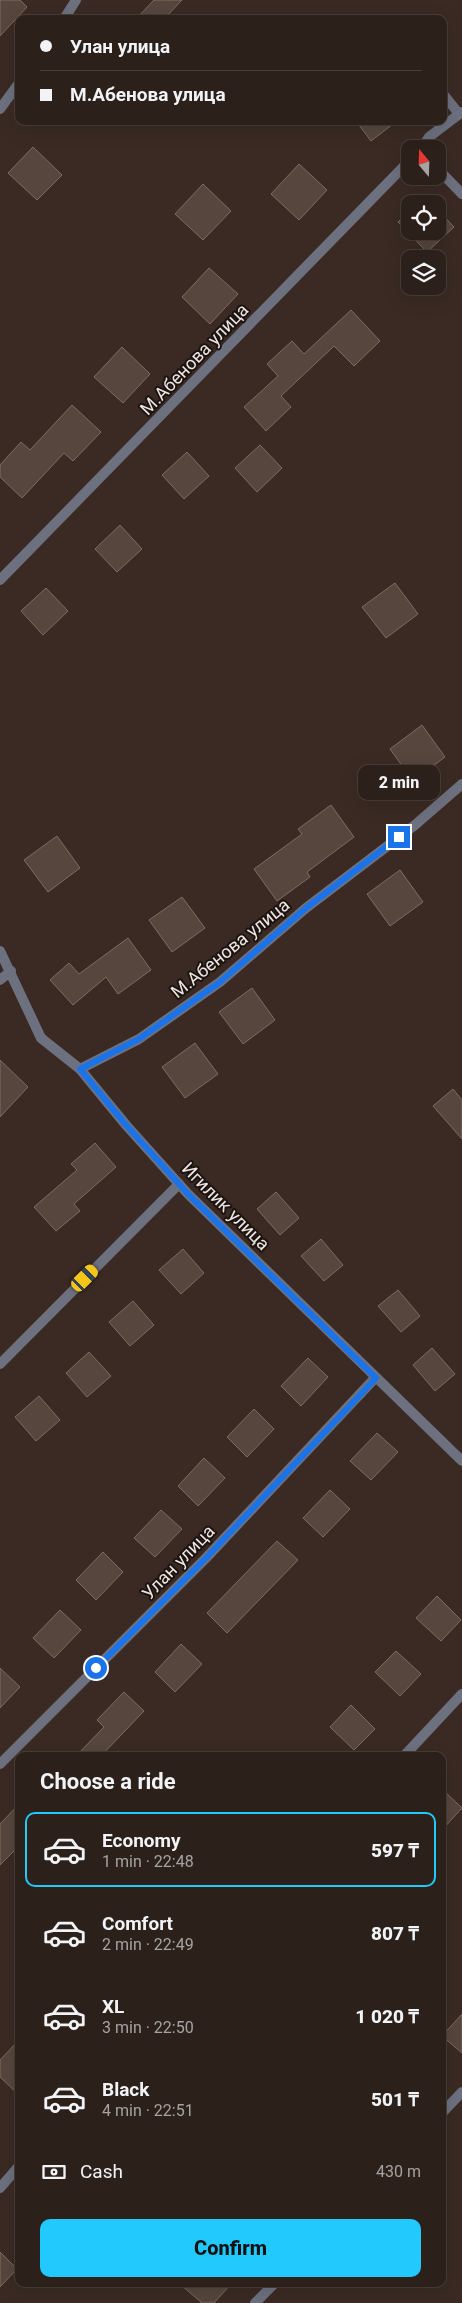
<!DOCTYPE html>
<html lang="en">
<head>
<meta charset="utf-8">
<style>
  :root { --surface:#2c201a; --page:#342823; --text:#f1f3f6; --muted:#a6a3a2; --line:#483e39; --accent:#21c9fd }
  body { margin:0; font-family:Roboto,sans-serif; background:var(--page); color:var(--text); height:100vh; display:flex; flex-direction:column; font-size:19px; white-space:nowrap }
  * { box-sizing:border-box; margin:0 }
  p { font-size:16px; color:var(--muted) }
  .icon { flex:none; width:28px; height:28px; fill:none; stroke:currentColor; stroke-width:2; stroke-linecap:round; stroke-linejoin:round }
  .map { position:relative; flex:1; overflow:hidden }
  .panel { position:absolute; left:15px; top:1752px; width:431px; height:535px; display:flex; flex-direction:column; background:var(--surface); border-radius:10px; box-shadow:0 5px 20px #0002,0 0 0 1px var(--line) }
  .panel>* { flex:none }
  .hud { position:absolute; left:15px; top:15px; width:432px; height:110px; border-radius:10px; box-shadow:0 5px 20px #0002,0 0 0 1px var(--line); display:grid; align-content:center; height:110px; padding:0 25px; background:var(--surface) }
  .needle { width:32px; rotate:341deg }
  .controls { position:absolute; left:401px; top:140px; display:grid; gap:10px }
  .controls a { display:grid; place-items:center; width:45px; height:45px; border-radius:10px; background:var(--surface); box-shadow:0 5px 20px #0002,0 0 0 1px var(--line); font-size:25px }
  .end { position:absolute; width:22px; height:22px; margin:-11px; border:6px solid #1a73e8; background:#fff; box-shadow:0 0 0 2px #fff }
  .from { border-radius:50% }
  .bubble { position:absolute; height:35px; border-radius:10px; background:var(--surface); box-shadow:0 5px 20px #0002,0 0 0 1px var(--line); font-size:16px; font-weight:800; line-height:35px; text-align:center }
  .car { position:absolute; width:15px; height:30px; margin:-15px -8px; border-radius:6px; box-shadow:0 0 4px 1px #0007; background:linear-gradient(#f5c518 24%,#345 0 40%,#f5c518 0 76%,#345 0 86%,#f5c518 0) }
  .hud b { display:flex; align-items:center; gap:18px; height:48px; font-size:19px }
  .hud b+b { border-top:1px solid var(--line) }
  .hud i { width:12px; height:12px; background:var(--text) }
  ul { padding:0; list-style:none }
  li { display:flex; align-items:center; gap:15px; height:75px; margin:0 10px 8px; padding:0 15px; border:2px solid transparent; border-radius:10px }
  li div { flex:1 }
  li b { display:block; font-size:19px }
  li em { font-style:normal; font-weight:800 }
  li.active { border-color:var(--accent) }
  li>.icon { width:45px; height:45px; stroke-width:1.5 }
  h2 { padding:0 25px; font-size:22px; line-height:60px }
  .pay { display:flex; align-items:center; gap:12px; height:55px; padding:0 25px; font-size:19px }
  .pay p { margin-inline-start:auto }
  .action { display:flex; gap:10px; margin-top:auto; padding:10px 25px }
  .action a { flex:1; height:58px; border-radius:10px; background:var(--accent); color:#111; font-size:20px; font-weight:800; line-height:58px; text-align:center }
  .map>svg:first-child { display:block }
</style>
</head>
<body>
<div class="map">
<svg width="462" height="2303" viewBox="0 0 462 2303">
  <rect width="100%" height="100%" fill="#3a2a23"/>
  <!-- building -->
  <g fill="#56463d" stroke="#7d6c62">
    <polygon points="0,0 20,0 27,7 0,36"/>
    <polygon points="154,0 182,0 164,19 136,19"/>
    <polygon points="356,121 397,121 371,141"/>
    <polygon points="33,147 62,175 37,200 8,173"/>
    <polygon points="299,164 327,190 299,220 271,194"/>
    <polygon points="203,184 231,211 203,240 175,214"/>
    <polygon points="424,196 431,204 417,204"/>
    <polygon points="410,210 410,231 438,231 438,210 454,227 427,252 398,222"/>
    <polygon points="209,268 238,294 210,324 182,297"/>
    <polygon points="351,310 380,341 354,366 334,346 281,396 291,407 266,431 244,407 278,376 267,364 292,341 304,354"/>
    <polygon points="122,347 150,374 123,403 94,377"/>
    <polygon points="72,405 101,432 73,461 64,453 22,498 0,477 0,465 21,442 30,450"/>
    <polygon points="260,445 282,468 257,492 235,468"/>
    <polygon points="187,452 209,476 184,499 162,475"/>
    <polygon points="120,525 142,549 117,572 95,549"/>
    <polygon points="395,583 418,614 386,638 362,607"/>
    <polygon points="46,588 68,611 43,635 21,611"/>
    <polygon points="422,725 445,757 413,781 390,749"/>
    <polygon points="331,805 354,837 307,872 310,877 277,901 254,869 302,834 298,829"/>
    <polygon points="57,836 80,868 48,892 24,860"/>
    <polygon points="400,870 423,902 390,926 367,894"/>
    <polygon points="182,897 205,928 172,952 149,920"/>
    <polygon points="128,938 151,970 118,994 106,977 73,1005 50,980 69,963 79,974"/>
    <polygon points="252,988 275,1020 243,1044 219,1012"/>
    <polygon points="195,1043 218,1074 185,1098 162,1067"/>
    <polygon points="0,1060 28,1087 0,1117"/>
    <polygon points="453,1089 462,1100 462,1139 433,1106"/>
    <polygon points="95,1143 116,1167 74,1204 80,1211 56,1231 34,1207 77,1170 71,1164"/>
    <polygon points="276,1192 299,1218 280,1235 257,1209"/>
    <polygon points="321,1239 343,1265 324,1281 301,1256"/>
    <polygon points="183,1249 204,1273 181,1294 159,1270"/>
    <polygon points="398,1290 420,1316 401,1332 378,1306"/>
    <polygon points="133,1301 154,1325 130,1346 109,1322"/>
    <polygon points="432,1348 455,1374 435,1391 413,1365"/>
    <polygon points="89,1352 111,1376 87,1397 66,1373"/>
    <polygon points="308,1358 328,1377 301,1406 281,1386"/>
    <polygon points="39,1396 60,1420 36,1441 15,1417"/>
    <polygon points="254,1409 274,1429 247,1457 227,1437"/>
    <polygon points="377,1433 398,1452 371,1480 350,1461"/>
    <polygon points="204,1458 225,1478 198,1506 178,1486"/>
    <polygon points="330,1490 350,1509 323,1537 303,1518"/>
    <polygon points="161,1510 182,1529 155,1557 134,1538"/>
    <polygon points="277,1541 298,1560 227,1633 207,1613"/>
    <polygon points="103,1552 123,1572 96,1600 76,1580"/>
    <polygon points="437,1596 461,1620 441,1641 416,1618"/>
    <polygon points="60,1610 81,1630 54,1658 33,1638"/>
    <polygon points="181,1644 202,1664 175,1692 155,1672"/>
    <polygon points="396,1651 421,1674 400,1696 375,1672"/>
    <polygon points="0,1668 20,1687 0,1708"/>
    <polygon points="124,1692 144,1711 101,1756 76,1756 104,1727 97,1720"/>
    <polygon points="351,1705 375,1729 354,1750 330,1727"/>
    <polygon points="442,1789 462,1808 442,1830"/>
    <polygon points="19,1804 19,1846 0,1865 0,1824"/>
    <polygon points="462,2014 462,2053 442,2036"/>
    <polygon points="19,2040 19,2095 0,2077 0,2060"/>
    <polygon points="0,2252 17,2269 0,2287"/>
    <polygon points="180,2284 231,2284 214,2303 202,2303"/>
  </g>
  <g fill="none" stroke-linecap="round" stroke-linejoin="round">
    <!-- minor -->
    <g stroke="#6d717f" stroke-width="10">
      <polyline points="64,19 76,0"/>
      <polyline points="444,95 459,114"/>
      <polyline points="0,109 19,83"/>
      <polyline points="421,149 429,137 462,112"/>
      <polyline points="438,169 462,194"/>
      <polyline points="0,580 410,160"/>
      <polyline points="0,951 41,1038 80,1069 126,1125 188,1194 462,1461"/>
      <polyline points="0,980 11,971"/>
      <polyline points="80,1069 139,1039 220,982 306,908 415,825 462,784"/>
      <polyline points="0,1364 179,1184"/>
      <polyline points="404,1756 462,1694"/>
      <polyline points="0,1764 206,1558 375,1378"/>
      <polyline points="442,2113 462,2092"/>
      <polyline points="0,2188 19,2166"/>
      <polyline points="255,2303 274,2284"/>
    </g>
  </g>
  <g fill="none" stroke-linecap="round" stroke-linejoin="round">
    <!-- route -->
    <polyline stroke="#1a73e8" stroke-width="6" points="96,1668 206,1558 376,1378 188,1194 126,1125 80,1069 139,1039 220,982 306,908 399,837"/>
  </g>
  <g text-anchor="middle" dominant-baseline="central" stroke-width="4" stroke-linejoin="round" paint-order="stroke">
    <!-- street labels -->
    <g font-size="18" fill="#f0e5e1" stroke="#1c1411">
      <text transform="translate(194 359) rotate(-46)">М.Абенова улица</text>
      <text transform="translate(230 948) rotate(-39)">М.Абенова улица</text>
      <text transform="translate(226 1206) rotate(45)">Игилик улица</text>
      <text transform="translate(178 1562) rotate(-46)">Улан улица</text>
    </g>
  </g>
</svg>
<div class="controls">
<a><svg class="needle" viewBox="-14 -14 28 28"><path d="M0-13l5 13h-10z" fill="#e53935"/><path d="M0 13l5-13h-10z" fill="#a6a3a2"/></svg></a>
<a><svg class="icon" aria-label="locate" viewBox="0 0 24 24"><circle cx="12" cy="12" r="6"/><path d="M12 2v4M12 18v4M2 12h4M18 12h4"/></svg></a>
<a><svg class="icon" aria-label="layers" viewBox="0 0 24 24"><path d="M12 4l9 5-9 5-9-5zM3 14l9 5 9-5"/></svg></a>
</div>
<i class="end from" style="left:96px;top:1668px"></i>
<i class="end" style="left:399px;top:837px"></i>
<div class="bubble" style="left:358px;top:765px;width:82px">2 min</div>
<i class="car" style="left:85px;top:1278px;rotate:45deg"></i>
<div class="hud">
<b><i class="from"></i>Улан улица</b>
<b><i></i>М.Абенова улица</b>
</div>
<section class="panel">
<h2>Choose a ride</h2>
<ul>
<li class="active"><svg class="icon" aria-label="car" viewBox="0 0 24 24"><path d="M5 17H2v-5l4-1 3-4h7l3 4 3 1v5h-3M9 17h6M6 11h13"/><circle cx="7" cy="17" r="2"/><circle cx="17" cy="17" r="2"/></svg><div><b>Economy</b><p>1 min · 22:48</p></div><em>597 ₸</em></li>
<li><svg class="icon" aria-label="car" viewBox="0 0 24 24"><path d="M5 17H2v-5l4-1 3-4h7l3 4 3 1v5h-3M9 17h6M6 11h13"/><circle cx="7" cy="17" r="2"/><circle cx="17" cy="17" r="2"/></svg><div><b>Comfort</b><p>2 min · 22:49</p></div><em>807 ₸</em></li>
<li><svg class="icon" aria-label="car" viewBox="0 0 24 24"><path d="M5 17H2v-5l4-1 3-4h7l3 4 3 1v5h-3M9 17h6M6 11h13"/><circle cx="7" cy="17" r="2"/><circle cx="17" cy="17" r="2"/></svg><div><b>XL</b><p>3 min · 22:50</p></div><em>1 020 ₸</em></li>
<li><svg class="icon" aria-label="car" viewBox="0 0 24 24"><path d="M5 17H2v-5l4-1 3-4h7l3 4 3 1v5h-3M9 17h6M6 11h13"/><circle cx="7" cy="17" r="2"/><circle cx="17" cy="17" r="2"/></svg><div><b>Black</b><p>4 min · 22:51</p></div><em>501 ₸</em></li>
</ul>
<div class="pay"><svg class="icon" aria-label="cash" viewBox="0 0 24 24"><path d="M3 7h18v10H3z"/><circle cx="12" cy="12" r="2"/></svg>Cash<p>430 m</p></div>
<div class="action"><a>Confirm</a></div>
</section>
</div>
</body>
</html>
